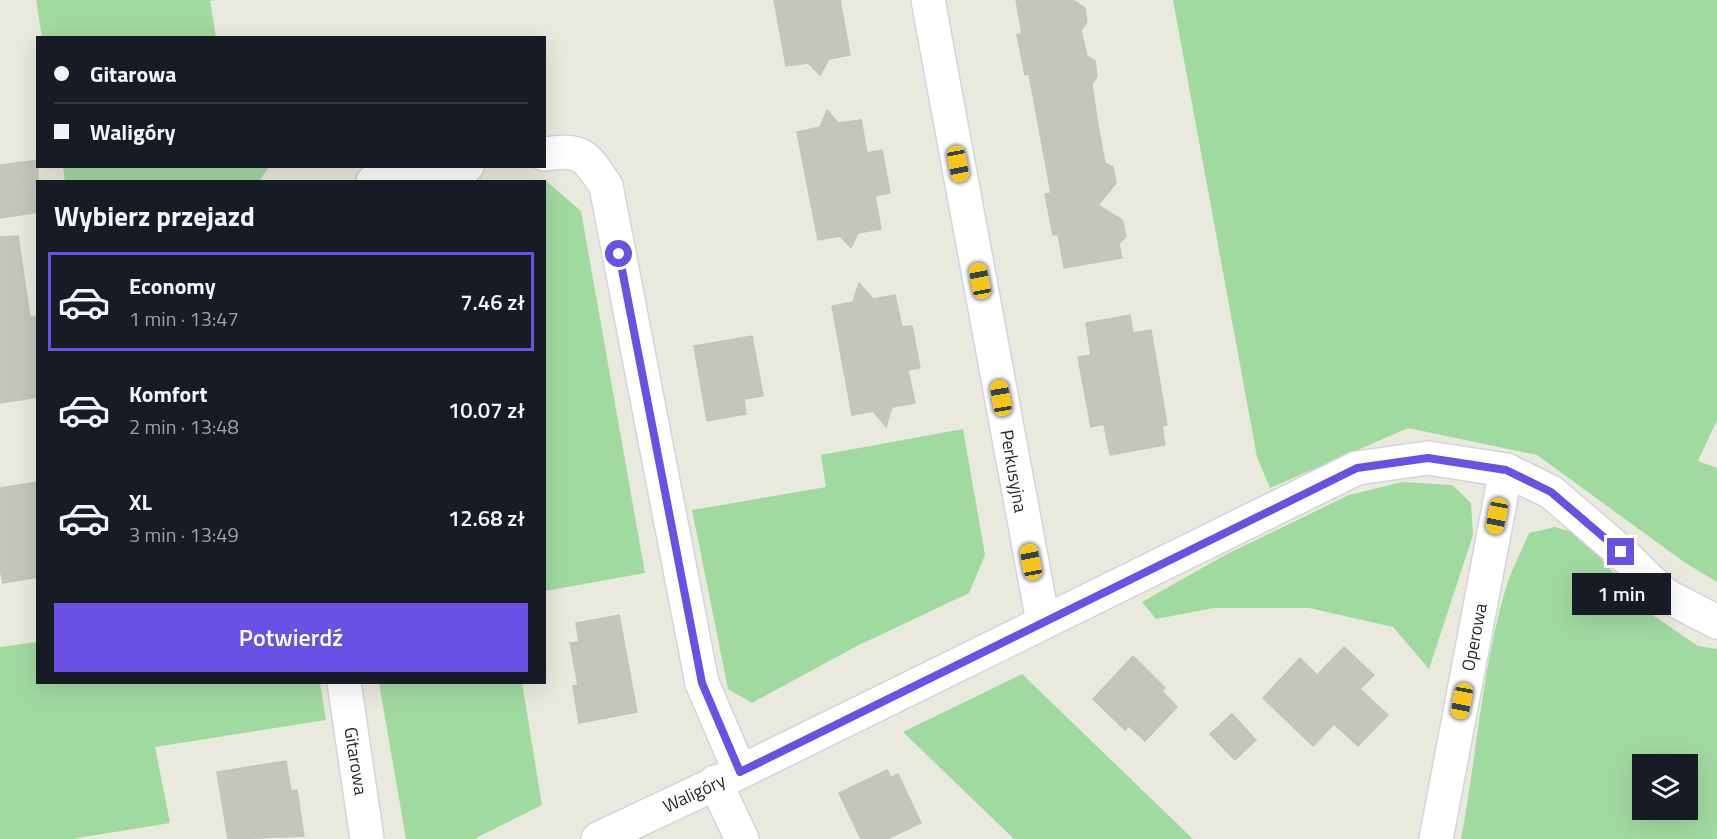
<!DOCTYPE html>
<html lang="pl">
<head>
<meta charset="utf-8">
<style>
  :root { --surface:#171b24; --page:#242831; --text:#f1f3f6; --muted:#9ea1a6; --line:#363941; --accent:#6a51e3 }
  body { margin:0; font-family:"Titillium Web",sans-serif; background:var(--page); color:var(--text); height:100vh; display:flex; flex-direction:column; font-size:22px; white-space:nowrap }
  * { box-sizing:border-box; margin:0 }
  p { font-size:20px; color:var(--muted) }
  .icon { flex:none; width:33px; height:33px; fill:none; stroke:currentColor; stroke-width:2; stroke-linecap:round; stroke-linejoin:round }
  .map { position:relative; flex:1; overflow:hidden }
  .sheet { position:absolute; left:36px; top:180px; width:510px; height:504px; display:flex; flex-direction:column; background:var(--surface); border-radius:0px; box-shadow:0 6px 24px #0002 }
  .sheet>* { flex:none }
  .banner { position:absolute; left:36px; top:36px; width:510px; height:132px; border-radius:0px; box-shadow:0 6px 24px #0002; display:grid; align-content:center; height:132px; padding:0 18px; background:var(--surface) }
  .fabs { position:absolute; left:1632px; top:754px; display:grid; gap:12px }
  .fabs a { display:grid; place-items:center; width:66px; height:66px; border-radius:0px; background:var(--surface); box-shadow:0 6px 24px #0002; font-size:30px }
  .end { position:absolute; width:27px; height:27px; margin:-14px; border:8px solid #6a51e3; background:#fff; box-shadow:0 0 0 3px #fff }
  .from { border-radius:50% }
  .bubble { position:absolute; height:42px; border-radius:0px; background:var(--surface); box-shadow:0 6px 24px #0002; font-size:20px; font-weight:600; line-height:42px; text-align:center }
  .car { position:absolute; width:18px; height:36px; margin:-18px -9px; border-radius:8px; box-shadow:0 0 4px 2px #0007; background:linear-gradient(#f5c518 24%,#345 0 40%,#f5c518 0 76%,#345 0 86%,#f5c518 0) }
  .banner b { display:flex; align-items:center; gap:21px; height:57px; font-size:22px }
  .banner b+b { border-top:2px solid var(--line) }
  .banner i { width:15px; height:15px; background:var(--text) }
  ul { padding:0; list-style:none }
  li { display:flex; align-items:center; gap:18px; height:99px; margin:0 12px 9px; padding:0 6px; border:3px solid transparent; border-radius:0px }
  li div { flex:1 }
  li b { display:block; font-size:22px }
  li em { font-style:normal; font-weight:600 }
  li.on { border-color:var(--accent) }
  li>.icon { width:54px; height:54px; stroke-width:1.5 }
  h2 { padding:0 18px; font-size:27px; line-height:72px }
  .action { display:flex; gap:12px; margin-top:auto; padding:12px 18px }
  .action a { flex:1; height:69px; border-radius:0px; background:var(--accent); color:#fff; font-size:24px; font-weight:600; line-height:69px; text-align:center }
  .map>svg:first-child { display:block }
</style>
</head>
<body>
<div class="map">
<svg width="1717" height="839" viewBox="0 0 1717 839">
  <rect width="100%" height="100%" fill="#eae9dd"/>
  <!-- green -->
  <g fill="#a1daa1" fill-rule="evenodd">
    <polygon points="36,0 215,0 210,1 216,37 42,37"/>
    <polygon points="1173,0 1717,0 1717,420 1698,461 1717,468 1717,582 1684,562 1537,455 1408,428 1270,488 1257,457"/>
    <polygon points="63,167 268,166 269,167 259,181 65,182"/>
    <polygon points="546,181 581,211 645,573 545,591 544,182 540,181"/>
    <polygon points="963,429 985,555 969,593 855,647 752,703 728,689 692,510 826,487 821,455"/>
    <polygon points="1402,482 1452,485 1471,503 1473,535 1429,669 1393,627 1309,608 1214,608 1156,619 1142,602 1227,554 1349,495"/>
    <path d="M1555,527L1579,534L1648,612L1698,646L1717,649V839H1461C1477,754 1482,667 1507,584C1513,567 1522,550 1529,533ZM1642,765H1688V810H1642Z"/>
    <polygon points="37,642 38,682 320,683 326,720 155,747 170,823 72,839 0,839 0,647"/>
    <polygon points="1022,674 1193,839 1014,839 903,732"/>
    <polygon points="379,683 522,683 542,805 474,839 406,839"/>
  </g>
  <!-- building -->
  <g fill="#c6c5bd" stroke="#c5c5b7" stroke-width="1.5">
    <polygon points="774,0 840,0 850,55 829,59 820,75 808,63 786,66"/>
    <polygon points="1016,0 1073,0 1085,8 1087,22 1081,30 1087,56 1095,61 1097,76 1092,84 1098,126 1105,163 1113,167 1116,183 1098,205 1122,220 1126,236 1119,244 1122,258 1064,268 1058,234 1053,235 1045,194 1051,193 1029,74 1025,75 1017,35 1022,33"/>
    <polygon points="827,110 838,123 861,120 867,153 882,150 890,193 875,196 881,229 858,233 851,248 840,236 818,240 797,132 820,127"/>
    <polygon points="38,160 38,212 0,218 0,165"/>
    <polygon points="18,236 30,317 38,316 38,397 0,403 0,237"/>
    <polygon points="859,283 873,299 895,295 902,327 912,326 920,368 908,370 915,403 892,407 886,427 873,411 852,415 832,306 853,302"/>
    <polygon points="1130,315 1133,333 1151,330 1167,425 1162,426 1165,445 1110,455 1104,424 1091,427 1078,357 1091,355 1086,323"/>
    <polygon points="752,336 763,396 744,399 746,414 707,421 694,346"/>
    <polygon points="38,482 38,577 3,583 0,569 0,488"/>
    <polygon points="619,615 637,712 579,723 573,686 578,685 570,643 579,642 576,623"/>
    <polygon points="1344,647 1374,675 1360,689 1388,715 1358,746 1334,724 1313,746 1263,698 1300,658 1317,675"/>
    <polygon points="1133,656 1165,688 1162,691 1177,707 1145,741 1129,726 1125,730 1093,699"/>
    <polygon points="1232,714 1256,740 1235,760 1210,734"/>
    <polygon points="286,761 291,791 297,790 304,836 228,839 217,772"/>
    <polygon points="887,770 891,778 898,774 921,823 887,839 861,839 839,793"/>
  </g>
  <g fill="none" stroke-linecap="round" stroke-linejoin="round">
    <!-- minor casing -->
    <g stroke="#d5d3e0" stroke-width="36">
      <g id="minor">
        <polyline points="928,0 1043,622"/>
        <path d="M544,154C583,148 586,156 606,186L702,683L740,772"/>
        <polyline points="373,182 467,166"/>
        <polyline points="344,682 367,839"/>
        <polyline points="715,782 742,839"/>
        <polyline points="598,839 740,772 1357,468 1428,458 1506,470 1551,492 1621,552 1665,595 1717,622"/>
        <polyline points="1436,839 1506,470"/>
      </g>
    </g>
    <!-- minor -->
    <use href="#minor" stroke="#fff" stroke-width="33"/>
  </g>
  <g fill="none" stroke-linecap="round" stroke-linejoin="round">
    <!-- route -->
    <polyline stroke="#6a51e3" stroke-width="8" points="619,254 702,683 740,772 1357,468 1428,458 1506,470 1551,492 1621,552"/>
  </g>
  <g text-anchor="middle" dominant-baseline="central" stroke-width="6" stroke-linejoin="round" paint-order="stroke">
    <!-- street labels -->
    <g font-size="18" fill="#2a2a2a" stroke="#fff">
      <text transform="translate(1014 471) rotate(80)">Perkusyjna</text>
      <text transform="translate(1474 637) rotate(-79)">Operowa</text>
      <text transform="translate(356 761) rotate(81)">Gitarowa</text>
      <text transform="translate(694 793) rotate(-25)">Waligóry</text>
    </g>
  </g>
</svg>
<div class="fabs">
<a><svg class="icon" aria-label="layers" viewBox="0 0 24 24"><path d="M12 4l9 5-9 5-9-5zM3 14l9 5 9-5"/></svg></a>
</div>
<i class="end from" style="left:619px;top:254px"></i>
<i class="end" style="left:1621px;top:552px"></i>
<div class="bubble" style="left:1572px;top:573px;width:99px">1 min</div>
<i class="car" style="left:958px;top:164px;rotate:169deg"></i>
<i class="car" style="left:980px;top:281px;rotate:349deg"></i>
<i class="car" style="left:1001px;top:398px;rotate:350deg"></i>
<i class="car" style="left:1497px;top:516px;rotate:191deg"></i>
<i class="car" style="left:1031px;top:562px;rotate:349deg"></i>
<i class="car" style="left:1462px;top:701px;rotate:191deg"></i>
<div class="banner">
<b><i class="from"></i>Gitarowa</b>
<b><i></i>Waligóry</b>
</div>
<section class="sheet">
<h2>Wybierz przejazd</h2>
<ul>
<li class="on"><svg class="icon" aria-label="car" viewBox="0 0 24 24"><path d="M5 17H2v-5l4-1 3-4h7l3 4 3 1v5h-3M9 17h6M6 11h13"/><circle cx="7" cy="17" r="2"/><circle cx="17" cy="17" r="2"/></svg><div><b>Economy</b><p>1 min · 13:47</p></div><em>7.46 zł</em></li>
<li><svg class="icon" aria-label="car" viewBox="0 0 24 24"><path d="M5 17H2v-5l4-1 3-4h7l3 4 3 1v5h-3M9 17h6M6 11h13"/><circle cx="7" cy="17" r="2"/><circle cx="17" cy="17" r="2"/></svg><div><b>Komfort</b><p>2 min · 13:48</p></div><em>10.07 zł</em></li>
<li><svg class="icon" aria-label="car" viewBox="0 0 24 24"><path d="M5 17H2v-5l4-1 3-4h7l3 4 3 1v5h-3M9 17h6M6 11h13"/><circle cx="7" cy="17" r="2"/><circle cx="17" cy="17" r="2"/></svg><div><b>XL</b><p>3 min · 13:49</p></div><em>12.68 zł</em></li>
</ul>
<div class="action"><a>Potwierdź</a></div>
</section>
</div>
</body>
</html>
